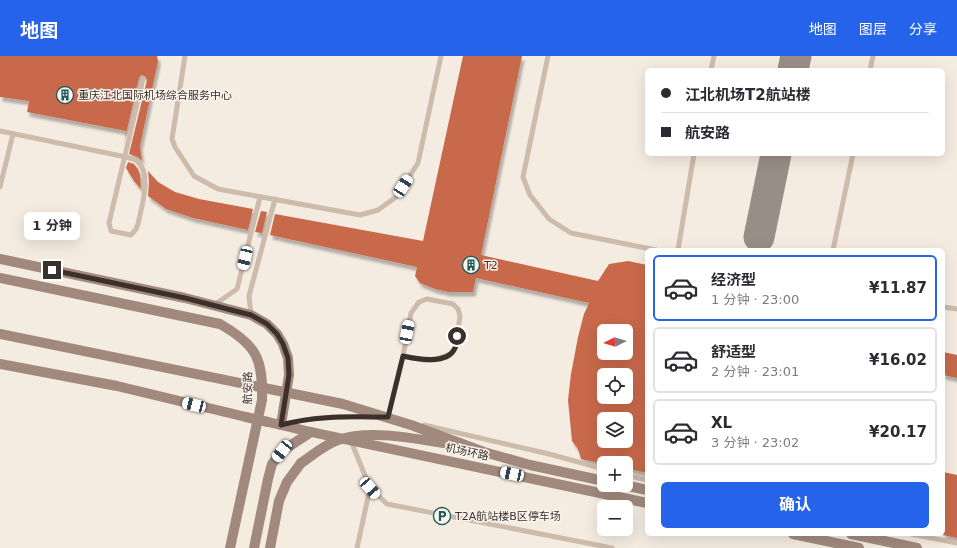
<!DOCTYPE html>
<html lang="zh">
<head>
<meta charset="utf-8">
<style>
  :root { --surface:#fff; --page:#f2f2f3; --text:#2b2b33; --muted:#7c7c81; --line:#e1e1e2; --accent:#2563eb }
  body { margin:0; font-family:"DejaVu Sans","Noto Sans SC",sans-serif; background:var(--page); color:var(--text); height:100vh; display:flex; flex-direction:column; font-size:15px; white-space:nowrap }
  * { box-sizing:border-box; margin:0 }
  p { font-size:13px; color:var(--muted) }
  .icon { flex:none; width:22px; height:22px; fill:none; stroke:currentColor; stroke-width:2; stroke-linecap:round; stroke-linejoin:round }
  .map { position:relative; flex:1; overflow:hidden }
  .drawer { position:absolute; left:645px; top:192px; width:300px; height:288px; display:flex; flex-direction:column; background:var(--surface); border-radius:6px; box-shadow:0 4px 16px #0002 }
  .drawer>* { flex:none }
  .guide { position:absolute; left:645px; top:12px; width:300px; height:88px; border-radius:6px; box-shadow:0 4px 16px #0002; display:grid; align-content:center; height:88px; padding:0 16px; background:var(--surface) }
  .needle { width:26px; rotate:265deg }
  .fabs { position:absolute; left:597px; top:268px; display:grid; gap:8px }
  .fabs a { display:grid; place-items:center; width:36px; height:36px; border-radius:6px; background:var(--surface); box-shadow:0 4px 16px #0002; font-size:20px }
  .end { position:absolute; width:18px; height:18px; margin:-9px; border:5px solid #3b302b; background:#fff; box-shadow:0 0 0 2px #fff }
  .from { border-radius:50% }
  .bubble { position:absolute; height:28px; border-radius:6px; background:var(--surface); box-shadow:0 4px 16px #0002; font-size:13px; font-weight:700; line-height:28px; text-align:center }
  .car { position:absolute; width:12px; height:24px; margin:-12px -6px; border-radius:5px; box-shadow:0 0 3px 1px #0007; background:linear-gradient(#fff 24%,#345 0 40%,#fff 0 76%,#345 0 86%,#fff 0) }
  .guide b { display:flex; align-items:center; gap:14px; height:38px; font-size:15px }
  .guide b+b { border-top:1px solid var(--line) }
  .guide i { width:10px; height:10px; background:var(--text) }
  ul { padding:7px 0 0; list-style:none }
  li { display:flex; align-items:center; gap:12px; height:66px; margin:0 8px 6px; padding:0 8px; border:2px solid var(--line); border-radius:6px }
  li div { flex:1 }
  li b { display:block; font-size:15px }
  li em { font-style:normal; font-weight:700 }
  li.on { border-color:var(--accent) }
  li>.icon { width:36px; height:36px; stroke-width:1.5 }
  .cta { display:flex; gap:8px; margin-top:auto; padding:8px 16px }
  .cta a { flex:1; height:46px; border-radius:6px; background:var(--accent); color:#fff; font-size:16px; font-weight:700; line-height:46px; text-align:center }
  header { display:flex; align-items:center; gap:24px; box-sizing:border-box; height:56px; padding:0 20px; background:var(--accent); color:#fff }
  header strong { font-size:19px }
  nav { display:flex; gap:22px; margin-inline-start:auto; font-size:14px }
  .map>svg:first-child { display:block }
</style>
</head>
<body>
<header>
<strong>地图</strong>
<nav><a>地图</a><a>图层</a><a>分享</a></nav>
</header>
<div class="map">
<svg width="957" height="492" viewBox="0 0 957 492">
  <defs>
    <filter id="shadow"><feDropShadow dx="2.5" dy="4.5" stdDeviation="1" flood-color="#0004"/></filter>
  </defs>
  <rect width="100%" height="100%" fill="#f4ebe1"/>
  <g fill="none" stroke-linecap="round" stroke-linejoin="round">
    <!-- taxiway -->
    <g stroke="#988e86" stroke-width="31">
      <polyline points="793,14 796,0"/>
      <polyline points="759,181 776,98"/>
    </g>
  </g>
  <!-- building -->
  <g fill="#c8694b" fill-rule="evenodd" filter="url(#shadow)">
    <polygon points="0,0 157,0 158,5 140,90 142,105 138,101 129,98 147,24 145,20 141,19 139,22 124,87 126,75 27,56 29,45 0,41"/>
    <path d="M463,0H522L481,199L598,225L609,208L628,205L647,209V417L626,412V407H604V408L581,403L578,393L572,385L568,344L571,318L578,281L584,258L589,247L476,222L473,236H448L435,233L420,227L415,220L417,211L270,179L275,158L423,185ZM604,275H626V297H604ZM604,319H626V341H604ZM604,363H626V385H604Z"/>
    <polygon points="128,106 134,108 138,113 140,119 141,133 134,125 126,112"/>
    <polygon points="148,115 158,126 175,136 199,143 253,153 248,174 193,162 166,153 148,140 149,126"/>
    <polygon points="261,155 267,156 262,177 255,176"/>
    <polygon points="943,296 957,299 957,322 943,319"/>
    <polygon points="943,416 957,419 957,482 943,479"/>
  </g>
  <g fill="none" stroke-linecap="round" stroke-linejoin="round">
    <!-- lane -->
    <g stroke="#cdbbac" stroke-width="5">
      <polyline points="185,0 172,83 175,91 194,120 218,133 360,159 378,154 396,141 418,107 441,0"/>
      <polyline points="548,0 523,121 530,139 549,163 571,177 656,194"/>
      <polyline points="711,14 714,0"/>
      <polyline points="870,14 873,0"/>
      <path d="M0,75L126,101C130,102 134,103 137,105C153,118 141,152 138,168L136,173L131,179L111,175L109,167L143,23"/>
      <polyline points="0,131 13,78"/>
      <polyline points="678,194 694,98"/>
      <polyline points="833,194 853,98"/>
      <polyline points="214,249 237,233 260,141"/>
      <polyline points="943,251 957,253"/>
      <polyline points="251,259 249,240 275,143"/>
      <polyline points="388,361 403,300 411,257 419,246 427,243 453,248 458,253 460,260 459,267 455,292 450,298 433,304 424,304 403,300"/>
      <path d="M286,368C315,360 345,360 375,361"/>
      <polyline points="424,369 549,398 604,413"/>
      <polyline points="351,385 370,432 387,448 612,492"/>
      <polyline points="626,419 647,424"/>
      <polyline points="911,478 957,487"/>
      <polyline points="357,492 370,432"/>
    </g>
    <!-- secondary -->
    <g stroke="#a18a7d" stroke-width="10">
      <polyline points="0,203 185,242 251,259 267,268 277,278 283,288 288,302 289,319 281,369"/>
      <path d="M0,222L220,268C257,289 263,303 262,344L230,492"/>
      <polyline points="0,308 117,330 246,361"/>
      <polyline points="268,366 311,376 647,447"/>
      <polyline points="624,429 647,434"/>
      <polyline points="793,478 859,492"/>
      <polyline points="254,492 268,423 272,408 282,395 311,376"/>
      <polyline points="270,492 279,445 287,426 301,407"/>
    </g>
    <!-- secondary-bridge -->
    <g stroke="#a18a7d" stroke-width="10">
      <polyline points="0,278 343,348 411,369 484,396 530,409 604,425"/>
      <polyline points="246,361 268,366"/>
      <path d="M301,407C313,399 324,389 338,384C371,373 416,383 450,388"/>
      <polyline points="851,478 917,492"/>
    </g>
  </g>
  <g fill="none" stroke-linecap="round" stroke-linejoin="round">
    <!-- route -->
    <path stroke="#3b302b" stroke-width="5" d="M52,214L185,242L239,256L251,259L267,268L277,278L283,288L288,302L289,319L281,369C317,359 352,361 388,361L403,300C416,303 448,309 455,292C457,289 457,284 457,280"/>
  </g>
  <!-- icons -->
  <defs>
    <g id="building-ring" transform="scale(0.9)"><circle r="9.5" fill="#fbf5ee" stroke="#1f5a5e" stroke-width="1.5"/><path d="M-4-6H4V6H1V3H-1V6H-4ZM-2.5-4.3h1.7v1.8h-1.7ZM.8-4.3h1.7v1.8H.8ZM-2.5-1h1.7V.8h-1.7ZM.8-1h1.7V.8H.8Z" fill="#1f5a5e"/></g>
    <g id="parking-ring" transform="scale(0.9)"><circle r="9.5" fill="#fbf5ee" stroke="#1f5a5e" stroke-width="1.5"/><path d="M-3.5-5.5H1a3.5 3.5 0 0 1 0 7H-1V5.5H-3.5ZM-1-3.4V-.6H.8a1.4 1.4 0 0 0 0-2.8Z" fill="#1f5a5e"/></g>
  </defs>
  <g fill-rule="evenodd">
    <use href="#building-ring" x="65" y="39"/>
    <use href="#building-ring" x="471" y="209"/>
    <use href="#parking-ring" x="442" y="460"/>
  </g>
  <g text-anchor="middle" dominant-baseline="central" stroke-width="3" stroke-linejoin="round" paint-order="stroke">
    <!-- poi labels -->
    <g font-size="11" fill="#3b302b" stroke="#fbf5ee" text-anchor="start">
      <text x="78" y="39">重庆江北国际机场综合服务中心</text>
      <text x="484" y="209">T2</text>
      <text x="455" y="460">T2A航站楼B区停车场</text>
    </g>
    <!-- street labels -->
    <g font-size="11" fill="#3b302b" stroke="#fbf5ee">
      <text transform="translate(248 332) rotate(-89)">航安路</text>
      <text transform="translate(467 396) rotate(12)">机场环路</text>
    </g>
  </g>
</svg>
<div class="fabs">
<a><svg class="needle" viewBox="-14 -14 28 28"><path d="M0-13l5 13h-10z" fill="#e53935"/><path d="M0 13l5-13h-10z" fill="#7c7c81"/></svg></a>
<a><svg class="icon" aria-label="locate" viewBox="0 0 24 24"><circle cx="12" cy="12" r="6"/><path d="M12 2v4M12 18v4M2 12h4M18 12h4"/></svg></a>
<a><svg class="icon" aria-label="layers" viewBox="0 0 24 24"><path d="M12 4l9 5-9 5-9-5zM3 14l9 5 9-5"/></svg></a>
<a>+</a>
<a>−</a>
</div>
<i class="end from" style="left:457px;top:280px"></i>
<i class="end" style="left:52px;top:214px"></i>
<div class="bubble" style="left:24px;top:156px;width:56px">1 分钟</div>
<i class="car" style="left:403px;top:130px;rotate:33deg"></i>
<i class="car" style="left:245px;top:202px;rotate:193deg"></i>
<i class="car" style="left:407px;top:276px;rotate:11deg"></i>
<i class="car" style="left:194px;top:349px;rotate:284deg"></i>
<i class="car" style="left:282px;top:395px;rotate:218deg"></i>
<i class="car" style="left:512px;top:418px;rotate:282deg"></i>
<i class="car" style="left:370px;top:432px;rotate:139deg"></i>
<div class="guide">
<b><i class="from"></i>江北机场T2航站楼</b>
<b><i></i>航安路</b>
</div>
<section class="drawer">
<ul>
<li class="on"><svg class="icon" aria-label="car" viewBox="0 0 24 24"><path d="M5 17H2v-5l4-1 3-4h7l3 4 3 1v5h-3M9 17h6M6 11h13"/><circle cx="7" cy="17" r="2"/><circle cx="17" cy="17" r="2"/></svg><div><b>经济型</b><p>1 分钟 · 23:00</p></div><em>¥11.87</em></li>
<li><svg class="icon" aria-label="car" viewBox="0 0 24 24"><path d="M5 17H2v-5l4-1 3-4h7l3 4 3 1v5h-3M9 17h6M6 11h13"/><circle cx="7" cy="17" r="2"/><circle cx="17" cy="17" r="2"/></svg><div><b>舒适型</b><p>2 分钟 · 23:01</p></div><em>¥16.02</em></li>
<li><svg class="icon" aria-label="car" viewBox="0 0 24 24"><path d="M5 17H2v-5l4-1 3-4h7l3 4 3 1v5h-3M9 17h6M6 11h13"/><circle cx="7" cy="17" r="2"/><circle cx="17" cy="17" r="2"/></svg><div><b>XL</b><p>3 分钟 · 23:02</p></div><em>¥20.17</em></li>
</ul>
<div class="cta"><a>确认</a></div>
</section>
</div>
</body>
</html>
